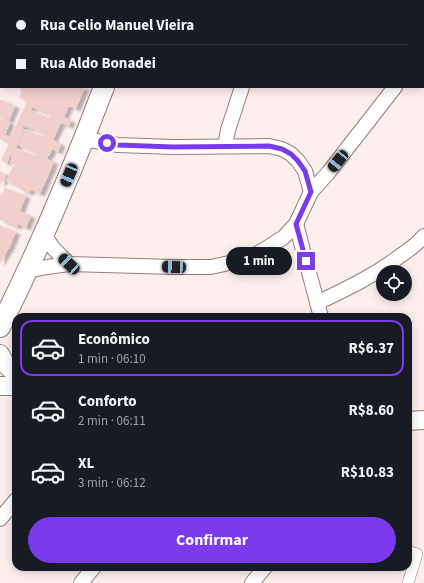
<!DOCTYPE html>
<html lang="pt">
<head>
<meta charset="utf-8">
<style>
  :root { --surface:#171b24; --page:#242831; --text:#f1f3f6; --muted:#9ea1a6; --line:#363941; --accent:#7c3aed }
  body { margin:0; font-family:"Source Sans 3",sans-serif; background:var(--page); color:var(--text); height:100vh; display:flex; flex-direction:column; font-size:15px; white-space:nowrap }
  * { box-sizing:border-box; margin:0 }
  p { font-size:13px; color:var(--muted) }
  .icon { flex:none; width:22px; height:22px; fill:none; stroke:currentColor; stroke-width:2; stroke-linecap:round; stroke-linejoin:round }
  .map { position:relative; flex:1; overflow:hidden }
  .drawer { position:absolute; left:12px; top:313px; width:400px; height:258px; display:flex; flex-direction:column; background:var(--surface); border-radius:12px; box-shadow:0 2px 10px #0003 }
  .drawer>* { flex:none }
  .banner { position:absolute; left:0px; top:0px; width:424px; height:88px; box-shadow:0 2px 10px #0003; display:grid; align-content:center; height:88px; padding:0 16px; background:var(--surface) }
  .controls { position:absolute; left:376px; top:265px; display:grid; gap:8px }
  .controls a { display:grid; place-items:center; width:36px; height:36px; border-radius:50%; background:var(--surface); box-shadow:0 2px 10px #0003; font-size:20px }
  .end { position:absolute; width:18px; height:18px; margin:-9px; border:5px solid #7c3aed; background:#fff; box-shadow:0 0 0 2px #fff }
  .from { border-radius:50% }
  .bubble { position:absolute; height:28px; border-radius:14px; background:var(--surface); box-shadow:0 2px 10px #0003; font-size:13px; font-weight:700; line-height:28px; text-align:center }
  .car { position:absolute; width:12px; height:24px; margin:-12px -6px; border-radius:5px; box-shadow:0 0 3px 1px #0007; background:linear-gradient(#222 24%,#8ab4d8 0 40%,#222 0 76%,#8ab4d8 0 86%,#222 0) }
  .banner b { display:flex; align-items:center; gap:14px; height:38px; font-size:15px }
  .banner b+b { border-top:1px solid var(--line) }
  .banner i { width:10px; height:10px; background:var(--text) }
  ul { padding:7px 0 0; list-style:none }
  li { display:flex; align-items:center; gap:12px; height:56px; margin:0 8px 6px; padding:0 8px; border:2px solid transparent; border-radius:12px }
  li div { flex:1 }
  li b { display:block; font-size:15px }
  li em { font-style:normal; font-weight:700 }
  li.active { border-color:var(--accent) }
  li>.icon { width:36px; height:36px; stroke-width:1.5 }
  .action { display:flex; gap:8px; margin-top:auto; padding:8px 16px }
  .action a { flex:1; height:46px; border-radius:24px; background:var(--accent); color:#fff; font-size:16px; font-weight:700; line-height:46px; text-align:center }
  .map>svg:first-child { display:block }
</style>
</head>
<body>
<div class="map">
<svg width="424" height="583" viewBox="0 0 424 583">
  <defs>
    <filter id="shadow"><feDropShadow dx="4.5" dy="2.5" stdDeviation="1" flood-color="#0004"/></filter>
  </defs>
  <rect width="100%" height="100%" fill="#fdefed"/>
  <!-- building -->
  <g fill="#f1cfcb" fill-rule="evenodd" filter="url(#shadow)">
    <path d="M22,87H85L76,109L69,106L64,117L71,121L69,126L61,123L53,140L61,144L58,152L52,149L49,156H48L47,159L54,162L40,194L31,190L29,193L20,190L21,187L6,181L13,166L32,174L33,172L10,163L12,156L10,155L7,163L1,161L9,143L0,139V118L10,123L5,135L11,137L27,101L19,98L22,92L20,91ZM32,107L51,115L49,118L31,110ZM23,126L27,128L28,127L45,134L44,137L25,129L18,145L37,153L36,156L16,148L24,128H23Z"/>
    <polygon points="0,99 15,106 9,121 0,117"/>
    <polygon points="0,171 6,174 3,182 2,182 0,186"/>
    <polygon points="5,188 26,196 20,211 31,216 26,228 18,224 17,227 0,220 0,194 2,195"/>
    <polygon points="0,225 16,232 9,249 8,249 0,264"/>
  </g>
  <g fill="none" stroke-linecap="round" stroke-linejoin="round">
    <!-- pedestrian casing -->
    <g stroke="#9a7b79" stroke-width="12">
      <polyline id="pedestrian" points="408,583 417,554 408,551"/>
    </g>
    <!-- minor casing -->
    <g stroke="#9a7b79" stroke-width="16">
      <g id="minor">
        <polyline points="6,1 7,0"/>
        <polyline points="274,1 274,0"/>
        <polyline points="402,1 402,0"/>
        <polyline points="0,16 1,13"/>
        <polyline points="423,50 424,49"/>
        <polyline points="84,139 118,145 173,147 269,146 282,149 291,154 298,161 305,171 311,192"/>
        <polyline points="225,146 228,130 242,87"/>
        <polyline points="296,224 321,317"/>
        <polyline points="44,234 53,248 69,264"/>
        <polyline points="27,271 47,267 69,264 174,267 211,267 247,259 262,251 284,237 296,224 311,192 328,173 395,87"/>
        <path d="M317,303C346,289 374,276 400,256C409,250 417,244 424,236"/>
        <polyline points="0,519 16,500"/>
        <polyline points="81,583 94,567"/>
        <polyline points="252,583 265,567"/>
      </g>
    </g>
    <!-- tertiary casing -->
    <g stroke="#9a7b79" stroke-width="20">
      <g id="tertiary">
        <polyline points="0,354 6,365 16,374"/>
        <polyline points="0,386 16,386"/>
        <polyline points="408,421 424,420"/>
      </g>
    </g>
    <!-- secondary casing -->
    <g stroke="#9a7b79" stroke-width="22">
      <g id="secondary">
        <polyline points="137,1 138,0"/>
        <path d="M0,327C39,249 73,169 104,87"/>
      </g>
    </g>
    <!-- pedestrian -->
    <use href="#pedestrian" stroke="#fff" stroke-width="11"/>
    <!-- minor -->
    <use href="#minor" stroke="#fff" stroke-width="14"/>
    <!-- tertiary -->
    <use href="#tertiary" stroke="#fff" stroke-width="18"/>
    <!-- secondary -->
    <use href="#secondary" stroke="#fff" stroke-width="20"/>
  </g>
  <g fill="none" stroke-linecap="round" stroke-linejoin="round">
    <!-- route -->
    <polyline stroke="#7c3aed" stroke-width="5" points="107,143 118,145 173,147 269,146 282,149 291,154 298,161 305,171 311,192 296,224 306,261"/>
  </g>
</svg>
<div class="controls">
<a><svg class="icon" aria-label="locate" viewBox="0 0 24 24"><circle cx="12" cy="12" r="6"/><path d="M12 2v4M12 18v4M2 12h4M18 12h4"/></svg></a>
</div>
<i class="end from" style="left:107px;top:143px"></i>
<i class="end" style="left:306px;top:261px"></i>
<div class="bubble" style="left:226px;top:247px;width:66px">1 min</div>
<i class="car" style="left:338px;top:161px;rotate:219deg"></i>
<i class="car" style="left:69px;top:175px;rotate:203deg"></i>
<i class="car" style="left:69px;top:264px;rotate:313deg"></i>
<i class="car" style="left:174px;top:267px;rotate:272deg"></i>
<div class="banner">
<b><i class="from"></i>Rua Celio Manuel Vieira</b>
<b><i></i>Rua Aldo Bonadei</b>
</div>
<section class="drawer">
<ul>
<li class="active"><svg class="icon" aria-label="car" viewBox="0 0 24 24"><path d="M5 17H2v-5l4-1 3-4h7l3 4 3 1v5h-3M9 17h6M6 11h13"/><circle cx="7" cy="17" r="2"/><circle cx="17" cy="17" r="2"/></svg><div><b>Econômico</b><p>1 min · 06:10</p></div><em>R$6.37</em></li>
<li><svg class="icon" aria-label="car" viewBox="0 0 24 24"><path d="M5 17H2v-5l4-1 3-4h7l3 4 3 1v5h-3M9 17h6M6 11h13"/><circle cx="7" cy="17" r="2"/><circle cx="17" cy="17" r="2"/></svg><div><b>Conforto</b><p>2 min · 06:11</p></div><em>R$8.60</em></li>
<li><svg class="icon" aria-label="car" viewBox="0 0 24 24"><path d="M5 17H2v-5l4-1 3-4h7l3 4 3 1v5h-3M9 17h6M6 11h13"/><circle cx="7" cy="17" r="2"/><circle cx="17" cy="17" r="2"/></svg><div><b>XL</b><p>3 min · 06:12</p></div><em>R$10.83</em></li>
</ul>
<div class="action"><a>Confirmar</a></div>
</section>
</div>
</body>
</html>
